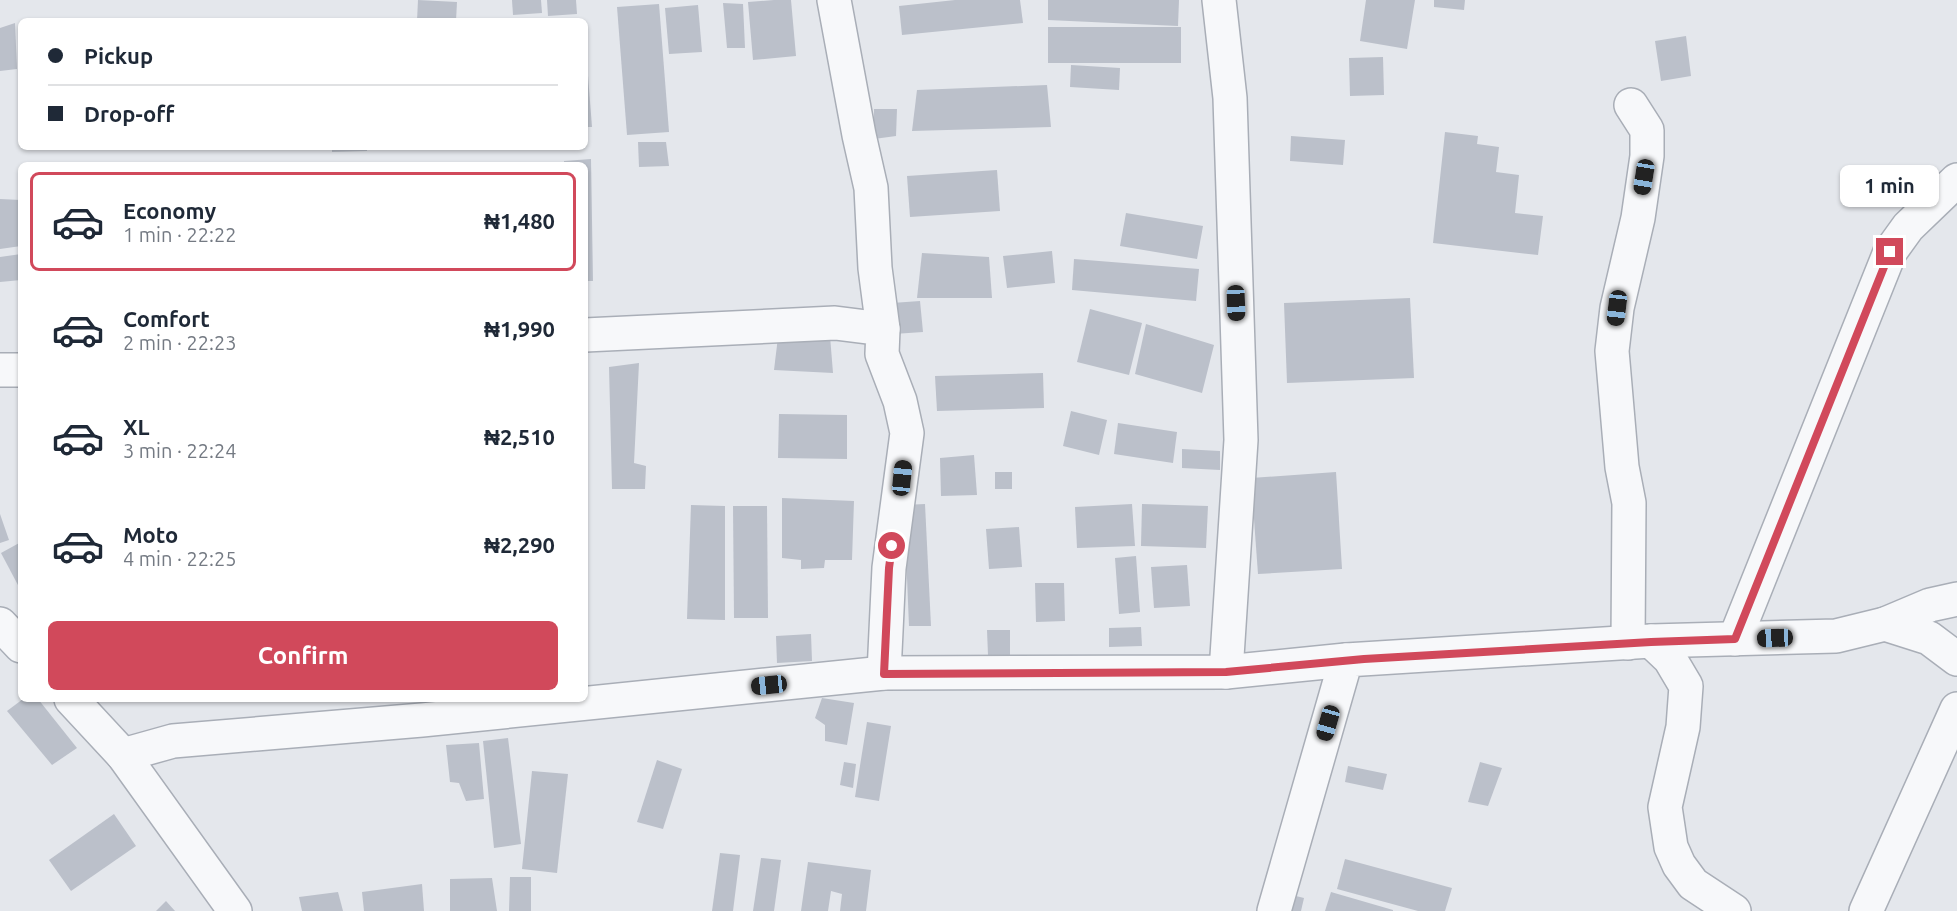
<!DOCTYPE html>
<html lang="en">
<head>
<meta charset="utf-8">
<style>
  :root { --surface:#fff; --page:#f6f6f7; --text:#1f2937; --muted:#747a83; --line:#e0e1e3; --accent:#d1495b }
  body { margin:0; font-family:Ubuntu,sans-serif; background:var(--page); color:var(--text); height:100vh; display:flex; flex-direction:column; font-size:22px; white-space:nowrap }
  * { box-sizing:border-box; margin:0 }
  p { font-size:20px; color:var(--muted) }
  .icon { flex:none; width:33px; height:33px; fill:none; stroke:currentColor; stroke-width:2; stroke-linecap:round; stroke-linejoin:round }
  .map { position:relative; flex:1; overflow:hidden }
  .panel { position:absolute; left:18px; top:162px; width:570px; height:540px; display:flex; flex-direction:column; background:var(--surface); border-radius:9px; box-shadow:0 2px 4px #0004 }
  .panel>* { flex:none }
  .guide { position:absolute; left:18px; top:18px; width:570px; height:132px; border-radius:9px; box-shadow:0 2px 4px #0004; display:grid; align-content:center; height:132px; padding:0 30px; background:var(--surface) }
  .end { position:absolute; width:27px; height:27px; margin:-14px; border:8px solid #d1495b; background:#fff; box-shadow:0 0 0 3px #fff }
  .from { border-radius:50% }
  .bubble { position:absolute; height:42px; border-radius:9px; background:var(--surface); box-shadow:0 2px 4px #0004; font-size:20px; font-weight:700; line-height:42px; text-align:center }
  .car { position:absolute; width:18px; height:36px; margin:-18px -9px; border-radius:8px; box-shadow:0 0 4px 2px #0007; background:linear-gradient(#222 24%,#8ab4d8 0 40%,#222 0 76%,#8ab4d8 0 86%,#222 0) }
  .guide b { display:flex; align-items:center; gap:21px; height:57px; font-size:22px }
  .guide b+b { border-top:2px solid var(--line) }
  .guide i { width:15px; height:15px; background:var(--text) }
  ul { padding:10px 0 0; list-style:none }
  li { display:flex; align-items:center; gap:18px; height:99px; margin:0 12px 9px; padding:0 18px; border:3px solid transparent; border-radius:9px }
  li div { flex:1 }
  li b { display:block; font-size:22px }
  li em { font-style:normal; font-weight:700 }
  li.current { border-color:var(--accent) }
  li>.icon { width:54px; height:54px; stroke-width:1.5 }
  .primary-button { display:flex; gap:12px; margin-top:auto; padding:12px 30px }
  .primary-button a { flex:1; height:69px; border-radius:9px; background:var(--accent); color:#fff; font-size:24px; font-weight:700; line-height:69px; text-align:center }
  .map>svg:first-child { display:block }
</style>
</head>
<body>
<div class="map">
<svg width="1957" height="911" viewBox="0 0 1957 911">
  <rect width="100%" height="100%" fill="#e4e7ec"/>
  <!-- building -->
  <g fill="#bbc0ca">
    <polygon points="418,0 457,2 456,21 417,21"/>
    <polygon points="512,0 541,0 542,13 513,15"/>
    <polygon points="547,0 576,0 577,14 548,16"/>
    <polygon points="774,0 791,0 796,56 753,60 748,2"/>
    <polygon points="955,0 1020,0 1023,23 902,35 899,6"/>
    <polygon points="1048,0 1179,0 1178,26 1048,20"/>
    <polygon points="1366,0 1415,0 1407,49 1360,41"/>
    <polygon points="1434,0 1465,0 1464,10 1434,7"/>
    <polygon points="723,3 743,4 745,48 727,48"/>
    <polygon points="659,4 669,132 627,135 617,7"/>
    <polygon points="698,5 702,52 669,54 665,8"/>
    <polygon points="15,23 17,69 0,71 0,28"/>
    <rect x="1048" y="27" width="133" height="36"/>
    <polygon points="1686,36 1691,76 1661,81 1655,41"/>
    <polygon points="1383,57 1384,95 1350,96 1349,58"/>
    <polygon points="585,63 587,63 592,127 585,127"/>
    <polygon points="1071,65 1120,68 1119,90 1070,87"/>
    <polygon points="1047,85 1051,127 912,131 917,90"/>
    <polygon points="874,109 897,109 896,136 874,139"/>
    <polygon points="1445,132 1478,136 1477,144 1499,147 1496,172 1519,175 1515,213 1543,216 1538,255 1433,243"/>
    <polygon points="1291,136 1345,140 1343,165 1290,161"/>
    <polygon points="638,142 666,142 669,166 639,167"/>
    <polygon points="332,147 367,147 367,151 332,152"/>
    <polygon points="377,147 409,147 409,150 377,149"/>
    <polygon points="591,159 593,281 585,281 585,165 564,165 564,161"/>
    <polygon points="997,170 1000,211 910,217 907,176"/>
    <polygon points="0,199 21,200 21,246 0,249"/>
    <polygon points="1126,213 1203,226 1197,259 1120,246"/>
    <polygon points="1052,251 1055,283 1007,288 1003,256"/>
    <polygon points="922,253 989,257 992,298 917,298"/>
    <polygon points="21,254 21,280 0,282 0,257"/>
    <polygon points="1074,259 1199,269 1196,301 1072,290"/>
    <polygon points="1410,298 1414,378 1287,383 1284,303"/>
    <polygon points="920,301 923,332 894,334 892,303"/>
    <polygon points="1090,309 1142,323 1129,375 1077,362"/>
    <polygon points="1146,324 1214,345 1202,393 1135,374"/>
    <polygon points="830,336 833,373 774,370 778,337"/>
    <polygon points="639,363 634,463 646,466 645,489 612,489 609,367"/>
    <polygon points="1043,373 1044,408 937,411 935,376"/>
    <polygon points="1071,411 1107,420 1099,455 1063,446"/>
    <polygon points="779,414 847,415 847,459 778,458"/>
    <polygon points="1118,423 1177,432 1173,463 1114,454"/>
    <polygon points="1182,449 1220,451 1220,470 1182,468"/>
    <polygon points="974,455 977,495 941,496 940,458"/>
    <rect x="995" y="472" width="17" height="17"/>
    <polygon points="1336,472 1342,569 1258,574 1251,478"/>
    <polygon points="782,498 854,501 852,560 825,560 824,568 801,569 801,560 782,558"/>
    <polygon points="925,504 931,626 909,626 904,505"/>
    <polygon points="1132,504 1135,546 1077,548 1075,507"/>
    <polygon points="1142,504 1208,506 1206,548 1141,546"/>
    <polygon points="691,505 725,506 725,620 687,619"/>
    <polygon points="733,506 767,506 768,618 734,618"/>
    <polygon points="0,514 9,540 0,543"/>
    <polygon points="1019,527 1022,567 989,569 986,529"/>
    <polygon points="21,542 21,586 19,587 1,553"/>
    <polygon points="1136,556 1140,612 1119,614 1115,558"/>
    <polygon points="1187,565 1190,606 1154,608 1151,567"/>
    <polygon points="1035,583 1064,583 1065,621 1036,622"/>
    <polygon points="1141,627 1142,646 1109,647 1109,628"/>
    <polygon points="987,630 1010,630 1010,655 988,655"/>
    <polygon points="811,634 812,661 777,663 776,636"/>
    <polygon points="822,698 854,703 847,745 825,741 825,725 815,718"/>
    <polygon points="23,699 38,699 77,748 52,765 7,711"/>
    <polygon points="867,722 891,726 879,801 855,797"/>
    <polygon points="508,738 521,844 494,848 483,741"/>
    <polygon points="479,743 484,799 466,801 459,783 450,782 446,745"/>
    <polygon points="657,760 682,769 663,829 637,822"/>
    <polygon points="844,762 856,764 853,788 840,785"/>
    <polygon points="1480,762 1502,768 1488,806 1468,802"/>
    <polygon points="1348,766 1387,774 1383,790 1345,782"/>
    <polygon points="532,771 568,774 557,873 522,869"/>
    <polygon points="114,814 136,846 71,891 49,860"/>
    <polygon points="720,853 740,855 733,911 712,911"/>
    <polygon points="761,858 781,860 774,911 753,911"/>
    <polygon points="1345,859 1452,888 1445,911 1418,911 1337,889"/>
    <polygon points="808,862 871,870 866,911 840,911 842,894 831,891 828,911 801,911"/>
    <polygon points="510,877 531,877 531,911 509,911"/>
    <polygon points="492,878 497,911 450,911 450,879"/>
    <polygon points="422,884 424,911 364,911 362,892"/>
    <polygon points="338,892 343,911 302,911 299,897"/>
    <polygon points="1331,892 1393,910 1393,911 1325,911"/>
    <polygon points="1288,894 1304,898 1301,911 1284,911"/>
    <polygon points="166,901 175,911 156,911"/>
  </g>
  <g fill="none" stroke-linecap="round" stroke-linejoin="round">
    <!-- minor casing -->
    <g stroke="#a9aeb7" stroke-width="36">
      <g id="minor">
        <polyline points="834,0 859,135 871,188 875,268 883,329"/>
        <polyline points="1219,0 1230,98 1241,440 1226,672"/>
        <polyline points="585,335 835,323 883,329 882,354 900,401 907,433 889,568 884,673"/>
        <polyline points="0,370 21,370"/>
        <polyline points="0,624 21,646"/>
        <polyline points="1885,624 1929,638 1957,659"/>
        <polyline points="1735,639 1890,252 1908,227 1957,180"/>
        <polyline points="1651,641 1670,659 1686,686 1683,727 1665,807 1671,847 1679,865 1693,884 1734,911"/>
        <polyline points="1628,643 1629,503 1622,467 1612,351 1617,308 1638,218 1647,156 1647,130 1631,105"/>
        <polyline points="71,699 123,755 235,911"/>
        <polyline points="123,755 173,741 422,720 884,673 1226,672 1346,660"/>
        <polyline points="1274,911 1346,660 1651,641 1836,636 1885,624 1930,605 1957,599"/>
        <polyline points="1866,911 1957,709"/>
      </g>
    </g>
    <!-- minor -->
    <use href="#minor" stroke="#f7f8fa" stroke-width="33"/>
  </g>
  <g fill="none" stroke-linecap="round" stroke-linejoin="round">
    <!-- route -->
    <polyline stroke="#d1495b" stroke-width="8" points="892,546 889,568 884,674 1226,672 1364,659 1651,642 1735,639 1890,252"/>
  </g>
</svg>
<i class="end from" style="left:892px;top:546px"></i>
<i class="end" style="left:1890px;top:252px"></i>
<div class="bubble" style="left:1840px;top:165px;width:99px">1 min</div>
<i class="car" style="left:1644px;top:177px;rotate:189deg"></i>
<i class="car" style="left:1236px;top:303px;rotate:178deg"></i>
<i class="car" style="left:1617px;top:308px;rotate:187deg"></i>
<i class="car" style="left:902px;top:478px;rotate:6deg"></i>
<i class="car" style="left:1775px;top:638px;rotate:268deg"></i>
<i class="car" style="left:769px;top:685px;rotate:264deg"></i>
<i class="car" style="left:1328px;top:723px;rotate:196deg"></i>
<div class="guide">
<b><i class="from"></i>Pickup</b>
<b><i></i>Drop-off</b>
</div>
<section class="panel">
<ul>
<li class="current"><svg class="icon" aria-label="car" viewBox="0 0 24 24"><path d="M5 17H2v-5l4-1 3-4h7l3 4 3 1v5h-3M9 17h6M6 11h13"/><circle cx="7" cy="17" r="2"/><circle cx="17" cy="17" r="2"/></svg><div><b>Economy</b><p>1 min · 22:22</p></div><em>₦1,480</em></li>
<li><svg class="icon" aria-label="car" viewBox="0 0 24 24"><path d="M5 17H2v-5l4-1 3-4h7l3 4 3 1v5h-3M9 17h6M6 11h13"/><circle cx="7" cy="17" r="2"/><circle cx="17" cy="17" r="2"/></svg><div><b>Comfort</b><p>2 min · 22:23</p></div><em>₦1,990</em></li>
<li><svg class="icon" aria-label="car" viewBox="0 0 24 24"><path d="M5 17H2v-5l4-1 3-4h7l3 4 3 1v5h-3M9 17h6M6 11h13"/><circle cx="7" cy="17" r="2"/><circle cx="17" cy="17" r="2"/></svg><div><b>XL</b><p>3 min · 22:24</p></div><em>₦2,510</em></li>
<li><svg class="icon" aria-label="car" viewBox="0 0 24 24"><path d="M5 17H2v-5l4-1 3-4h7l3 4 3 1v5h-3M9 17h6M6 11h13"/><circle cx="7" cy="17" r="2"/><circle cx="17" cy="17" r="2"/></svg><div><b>Moto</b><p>4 min · 22:25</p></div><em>₦2,290</em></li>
</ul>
<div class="primary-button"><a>Confirm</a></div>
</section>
</div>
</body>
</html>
